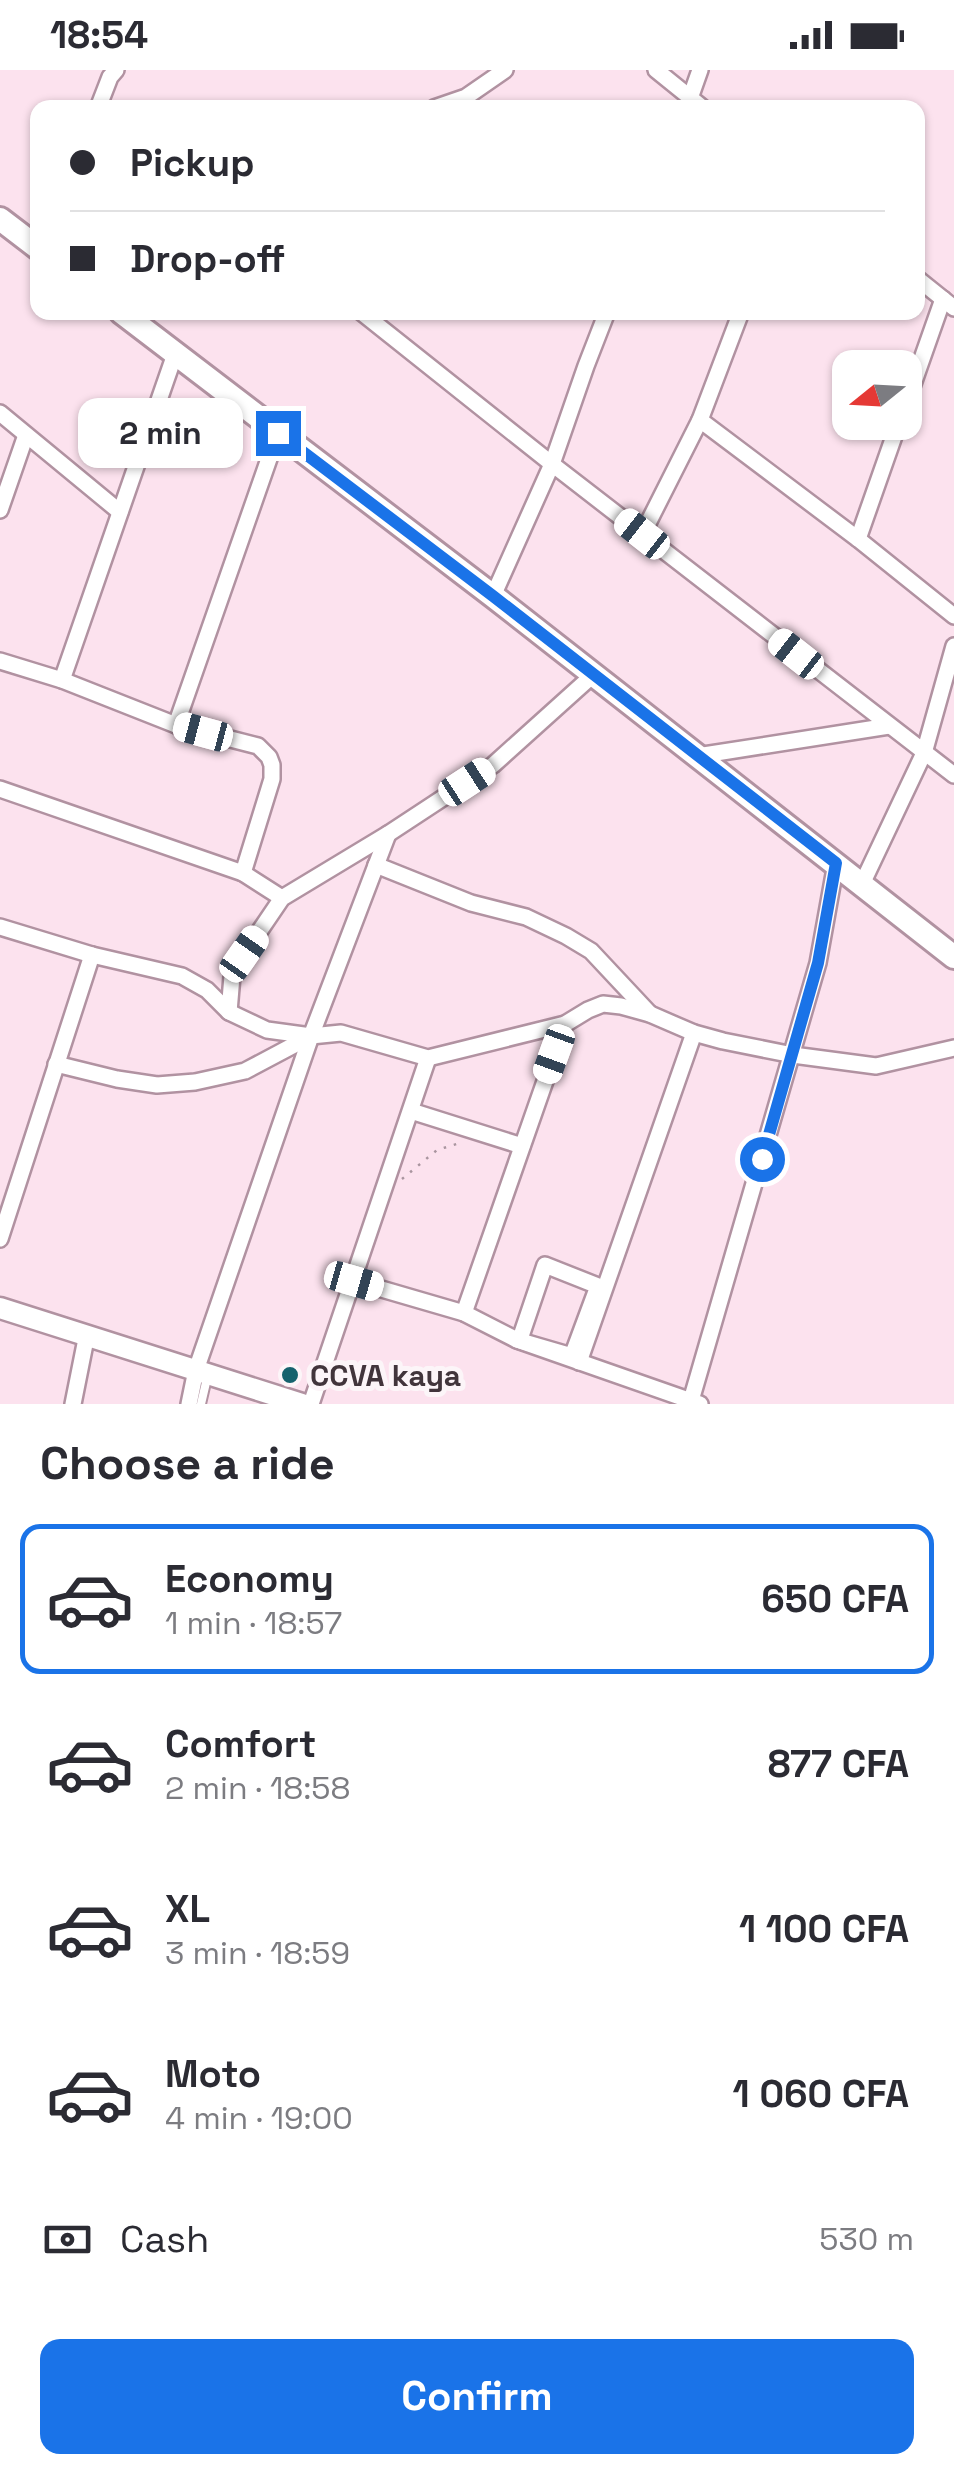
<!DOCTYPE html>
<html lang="en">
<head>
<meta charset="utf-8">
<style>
  :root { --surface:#fff; --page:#f2f2f3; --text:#2b2b33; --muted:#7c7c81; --line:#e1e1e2; --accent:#1a73e8 }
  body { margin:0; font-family:"Space Grotesk",sans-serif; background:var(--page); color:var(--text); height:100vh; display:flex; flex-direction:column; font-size:38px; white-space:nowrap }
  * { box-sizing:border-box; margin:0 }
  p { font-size:32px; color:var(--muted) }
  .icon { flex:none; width:55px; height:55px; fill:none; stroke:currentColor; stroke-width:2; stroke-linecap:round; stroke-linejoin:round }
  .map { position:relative; height:1334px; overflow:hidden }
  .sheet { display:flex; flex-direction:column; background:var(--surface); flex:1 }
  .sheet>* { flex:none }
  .guide { position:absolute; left:30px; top:30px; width:895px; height:220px; border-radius:20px; box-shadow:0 2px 8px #0004; display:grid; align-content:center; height:220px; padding:0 40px; background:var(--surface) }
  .needle { width:65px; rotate:252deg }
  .controls { position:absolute; left:832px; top:280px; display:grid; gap:20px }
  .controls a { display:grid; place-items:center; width:90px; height:90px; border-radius:20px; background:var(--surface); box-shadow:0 2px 8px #0004; font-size:50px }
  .end { position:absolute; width:45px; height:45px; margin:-22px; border:12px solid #1a73e8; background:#fff; box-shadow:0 0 0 5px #fff }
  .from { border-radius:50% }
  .bubble { position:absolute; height:70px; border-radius:20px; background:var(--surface); box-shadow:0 2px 8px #0004; font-size:32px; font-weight:700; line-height:70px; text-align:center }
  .car { position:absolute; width:30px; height:60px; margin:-30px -15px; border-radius:12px; box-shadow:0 0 8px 2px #0007; background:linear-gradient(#fff 24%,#345 0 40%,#fff 0 76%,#345 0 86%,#fff 0) }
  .guide b { display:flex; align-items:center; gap:35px; height:95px; font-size:38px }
  .guide b+b { border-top:2px solid var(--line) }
  .guide i { width:25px; height:25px; background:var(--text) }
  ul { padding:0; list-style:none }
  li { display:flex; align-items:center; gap:30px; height:150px; margin:0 20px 15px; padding:0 20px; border:5px solid transparent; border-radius:20px }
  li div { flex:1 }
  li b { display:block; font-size:38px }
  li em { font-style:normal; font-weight:700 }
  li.current { border-color:var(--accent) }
  li>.icon { width:90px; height:90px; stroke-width:1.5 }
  h2 { padding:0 40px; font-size:45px; line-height:120px }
  .pay { display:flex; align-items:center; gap:25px; height:110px; padding:0 40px; font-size:38px }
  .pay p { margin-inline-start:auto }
  .primary-button { display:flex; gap:20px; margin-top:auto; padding:20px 40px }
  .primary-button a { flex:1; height:115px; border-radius:20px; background:var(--accent); color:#fff; font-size:40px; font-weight:700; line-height:115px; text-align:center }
  .status { display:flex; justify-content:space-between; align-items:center; height:70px; padding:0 50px; background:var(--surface); direction:ltr }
  .status svg { height:28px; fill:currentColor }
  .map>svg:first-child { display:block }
</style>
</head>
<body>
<div class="status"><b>18:54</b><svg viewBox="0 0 49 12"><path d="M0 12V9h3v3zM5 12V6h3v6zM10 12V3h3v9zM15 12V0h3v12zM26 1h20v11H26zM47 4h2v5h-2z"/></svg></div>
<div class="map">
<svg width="954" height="1334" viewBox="0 0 954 1334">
  <rect width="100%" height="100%" fill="#fce2ee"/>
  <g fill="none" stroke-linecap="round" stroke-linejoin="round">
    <!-- lane casing -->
    <g stroke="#b192a1" stroke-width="12">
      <polyline id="lane" points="201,1334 208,1304"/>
    </g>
    <!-- street casing -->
    <g stroke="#b192a1" stroke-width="20">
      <g id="street">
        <polyline points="656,0 703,38"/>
        <polyline points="688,34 700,0"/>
        <polyline points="98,38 110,7 116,0"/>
        <polyline points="434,38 466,27 505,0"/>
        <polyline points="918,209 954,238"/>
        <polyline points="361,242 552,394 954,705"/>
        <polyline points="905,337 943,229"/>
        <polyline points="0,343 120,442"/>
        <polyline points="700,350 858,469 954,546"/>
        <polyline points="0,440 26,365"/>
        <polyline points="642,465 700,350 741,242"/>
        <polyline points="858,469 899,352"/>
        <polyline points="493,526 552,394 586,296 607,242"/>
        <polyline points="0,591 62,610 176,655 258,676 269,687 272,695 272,709 243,803"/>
        <polyline points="62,610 175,284"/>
        <polyline points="176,655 278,363"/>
        <polyline points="697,686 889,656"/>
        <polyline points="0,719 243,803 282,828"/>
        <polyline points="376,795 471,833 526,847 566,866 591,881 650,944"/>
        <polyline points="862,814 924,683 954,576"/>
        <polyline points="0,857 92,885 182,906 207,920 229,942 267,960 311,966 341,963 428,988 565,954 588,940 603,934 621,936 650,944 694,963 723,971 793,985 876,996 954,978"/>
        <polyline points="229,942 232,906 244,884 282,828 388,764 493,695 593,605"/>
        <polyline points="56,994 117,1009 157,1015 195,1012 245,1001 311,966"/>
        <polyline points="411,1041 522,1076"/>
        <polyline points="0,1169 92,885"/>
        <polygon points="545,1195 598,1216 572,1286 517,1270 521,1266"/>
        <polyline points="354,1211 464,1243 517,1270 700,1334"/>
        <polyline points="464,1243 565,954"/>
        <polyline points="579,1292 694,963"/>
        <polyline points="73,1334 87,1264"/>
        <polyline points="189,1334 196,1300 311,966 388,764"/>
        <polyline points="311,1334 428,988"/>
        <polyline points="690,1334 818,893 836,793"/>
      </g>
    </g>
    <!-- secondary casing -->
    <g stroke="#b192a1" stroke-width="25">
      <polyline id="secondary" points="0,1238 302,1334"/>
    </g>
    <!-- primary casing -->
    <g stroke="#b192a1" stroke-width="28">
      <g id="primary">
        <polyline points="0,149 38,178"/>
        <polyline points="121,242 493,526 954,887"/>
      </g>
    </g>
    <!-- path -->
    <polyline stroke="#a9959f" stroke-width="2.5" stroke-dasharray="2.5 8" stroke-linecap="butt" points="402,1109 437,1080 463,1072"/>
    <!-- lane -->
    <use href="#lane" stroke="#fff" stroke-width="8"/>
    <!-- street -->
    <use href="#street" stroke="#fff" stroke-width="15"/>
    <!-- secondary -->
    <use href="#secondary" stroke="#fff" stroke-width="20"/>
    <!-- primary -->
    <use href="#primary" stroke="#fff" stroke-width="22"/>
  </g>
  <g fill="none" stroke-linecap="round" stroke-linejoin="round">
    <!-- route -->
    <polyline stroke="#1a73e8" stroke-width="12" points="278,363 493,526 836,793 818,893 762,1089"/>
  </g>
  <!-- markers -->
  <circle fill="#15626d" stroke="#fcf5f8" stroke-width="4" cx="290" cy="1305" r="10"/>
  <g text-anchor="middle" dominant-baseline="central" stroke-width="10" stroke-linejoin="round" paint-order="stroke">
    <!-- poi labels -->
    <g font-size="30" font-weight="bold" fill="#41353b" stroke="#fcf5f8" text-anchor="start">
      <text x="310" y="1305">CCVA kaya</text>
    </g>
  </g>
</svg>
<div class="controls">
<a><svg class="needle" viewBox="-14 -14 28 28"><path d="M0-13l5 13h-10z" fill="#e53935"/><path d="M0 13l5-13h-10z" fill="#7c7c81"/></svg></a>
</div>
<i class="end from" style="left:762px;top:1089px"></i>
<i class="end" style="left:278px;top:363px"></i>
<div class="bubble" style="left:78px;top:328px;width:165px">2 min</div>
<i class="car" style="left:642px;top:464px;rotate:308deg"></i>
<i class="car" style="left:796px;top:584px;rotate:308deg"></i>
<i class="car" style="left:203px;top:662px;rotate:285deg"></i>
<i class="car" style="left:467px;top:712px;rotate:57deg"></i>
<i class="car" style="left:244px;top:884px;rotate:35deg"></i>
<i class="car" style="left:554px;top:984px;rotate:200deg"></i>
<i class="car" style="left:354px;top:1211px;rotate:106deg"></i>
<div class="guide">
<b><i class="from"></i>Pickup</b>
<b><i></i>Drop-off</b>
</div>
</div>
<section class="sheet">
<h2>Choose a ride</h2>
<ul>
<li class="current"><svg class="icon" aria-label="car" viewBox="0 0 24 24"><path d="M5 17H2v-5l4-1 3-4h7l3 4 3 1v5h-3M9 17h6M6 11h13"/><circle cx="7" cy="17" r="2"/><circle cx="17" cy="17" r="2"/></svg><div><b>Economy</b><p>1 min · 18:57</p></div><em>650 CFA</em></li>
<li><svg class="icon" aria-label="car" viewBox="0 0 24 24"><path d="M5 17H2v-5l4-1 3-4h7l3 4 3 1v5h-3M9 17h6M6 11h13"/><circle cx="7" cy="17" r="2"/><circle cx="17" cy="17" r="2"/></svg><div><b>Comfort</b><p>2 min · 18:58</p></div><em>877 CFA</em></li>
<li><svg class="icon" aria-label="car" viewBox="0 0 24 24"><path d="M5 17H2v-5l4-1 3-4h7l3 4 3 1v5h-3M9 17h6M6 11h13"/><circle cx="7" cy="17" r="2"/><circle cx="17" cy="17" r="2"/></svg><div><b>XL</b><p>3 min · 18:59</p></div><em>1 100 CFA</em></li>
<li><svg class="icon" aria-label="car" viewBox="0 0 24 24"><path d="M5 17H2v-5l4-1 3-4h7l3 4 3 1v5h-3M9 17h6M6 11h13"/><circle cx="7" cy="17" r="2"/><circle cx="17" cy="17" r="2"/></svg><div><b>Moto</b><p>4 min · 19:00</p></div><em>1 060 CFA</em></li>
</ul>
<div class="pay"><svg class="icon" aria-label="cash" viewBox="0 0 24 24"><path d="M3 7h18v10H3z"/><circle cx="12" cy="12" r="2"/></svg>Cash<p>530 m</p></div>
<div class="primary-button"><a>Confirm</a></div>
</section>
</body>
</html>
